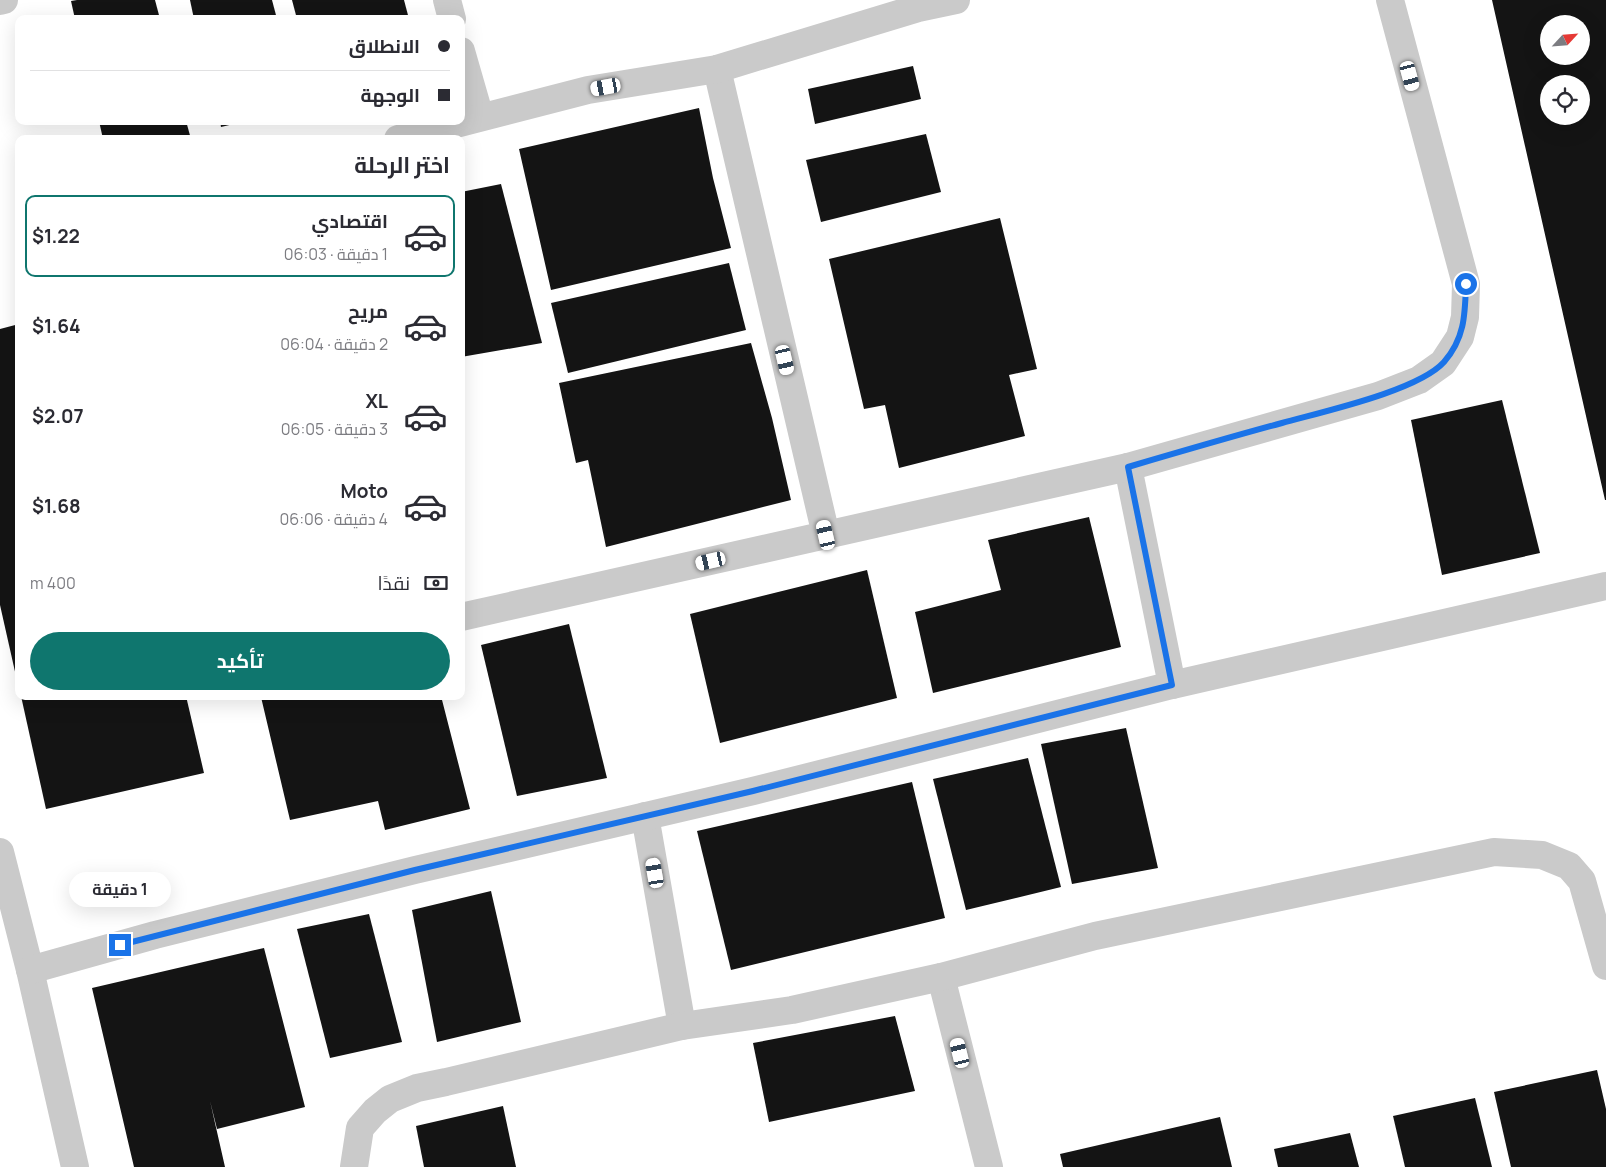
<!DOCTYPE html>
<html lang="ar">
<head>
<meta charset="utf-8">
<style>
  :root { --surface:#fff; --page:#f2f2f3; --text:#2b2b33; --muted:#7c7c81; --line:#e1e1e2; --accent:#0f766e }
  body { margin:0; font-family:Manrope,Cairo,sans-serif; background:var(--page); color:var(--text); direction:rtl; height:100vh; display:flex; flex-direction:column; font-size:19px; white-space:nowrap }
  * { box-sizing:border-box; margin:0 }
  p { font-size:16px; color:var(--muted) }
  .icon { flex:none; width:28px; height:28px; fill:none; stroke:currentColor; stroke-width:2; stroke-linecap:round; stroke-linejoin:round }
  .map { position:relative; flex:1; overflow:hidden; direction:ltr }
  .details { position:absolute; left:15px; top:135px; width:450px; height:565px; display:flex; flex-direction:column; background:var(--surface); border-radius:10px; box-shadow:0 5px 20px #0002; direction:rtl }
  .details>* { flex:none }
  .banner { position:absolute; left:15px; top:15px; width:450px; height:110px; border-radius:10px; box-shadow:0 5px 20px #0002; direction:rtl; display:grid; align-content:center; height:110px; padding:0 15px; background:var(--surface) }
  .needle { width:32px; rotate:64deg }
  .tools { position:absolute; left:1540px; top:15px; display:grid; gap:10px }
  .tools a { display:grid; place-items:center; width:50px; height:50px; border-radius:50%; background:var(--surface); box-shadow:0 5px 20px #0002; font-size:25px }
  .end { position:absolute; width:22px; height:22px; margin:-11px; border:6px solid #1a73e8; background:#fff; box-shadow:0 0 0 2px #fff }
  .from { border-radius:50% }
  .bubble { position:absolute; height:35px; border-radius:18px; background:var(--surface); box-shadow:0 5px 20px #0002; font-size:16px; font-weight:700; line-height:35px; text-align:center; direction:rtl }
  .car { position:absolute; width:15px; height:30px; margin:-15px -8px; border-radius:6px; box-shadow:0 0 4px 1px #0007; background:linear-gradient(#fff 24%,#345 0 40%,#fff 0 76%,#345 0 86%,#fff 0) }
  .banner b { display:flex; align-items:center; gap:18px; height:48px; font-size:19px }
  .banner b+b { border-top:1px solid var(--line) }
  .banner i { width:12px; height:12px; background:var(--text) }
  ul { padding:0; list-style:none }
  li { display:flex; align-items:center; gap:15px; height:82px; margin:0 10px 8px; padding:0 5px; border:2px solid transparent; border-radius:10px }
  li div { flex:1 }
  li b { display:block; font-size:19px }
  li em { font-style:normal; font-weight:700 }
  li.active { border-color:var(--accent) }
  li>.icon { width:45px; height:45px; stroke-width:1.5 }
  h2 { padding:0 15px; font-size:22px; line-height:60px }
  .pay { display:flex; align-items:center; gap:12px; height:55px; padding:0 15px; font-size:19px }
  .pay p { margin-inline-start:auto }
  .action { display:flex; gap:10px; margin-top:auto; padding:10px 15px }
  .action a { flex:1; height:58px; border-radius:30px; background:var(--accent); color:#fff; font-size:20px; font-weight:700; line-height:58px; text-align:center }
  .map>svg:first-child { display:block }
</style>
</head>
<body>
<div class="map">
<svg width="1606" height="1167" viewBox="0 0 1606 1167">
  <rect width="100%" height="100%" fill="#fff"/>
  <!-- building -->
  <g fill="#141414" fill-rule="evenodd">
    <polygon points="77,0 155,0 160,19 75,19 71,1"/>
    <polygon points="190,0 272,0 277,19 194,19"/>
    <polygon points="292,0 404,0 409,19 297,19"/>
    <path d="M1492,0H1606V500H1605ZM1549,24H1581V56H1549ZM1549,84H1581V116H1549Z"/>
    <polygon points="913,66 921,99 815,124 808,89"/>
    <polygon points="699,108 713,178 731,248 551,290 519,149"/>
    <polygon points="99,121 186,121 191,139 103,139"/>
    <polygon points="220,121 242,121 242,122 221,127"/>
    <polygon points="926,134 941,192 821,222 806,160"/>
    <polygon points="501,184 542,343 461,357 461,192"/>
    <polygon points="1000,218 1037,369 1009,375 1025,436 899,468 885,405 864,409 829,259"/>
    <polygon points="729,263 746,330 568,373 551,303"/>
    <polygon points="19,324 19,684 18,685 0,605 0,329"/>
    <polygon points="751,343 772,418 791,500 606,547 588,460 576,463 559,383"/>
    <polygon points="1502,400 1540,553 1442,575 1411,420"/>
    <polygon points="1089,517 1121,647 933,693 915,612 1001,590 988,540"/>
    <polygon points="867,570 897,698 720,743 690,614"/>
    <polygon points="569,624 607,778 517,796 481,645"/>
    <polygon points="21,696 186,696 204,773 46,809"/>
    <polygon points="264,696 441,696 470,809 385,830 378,801 290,820 261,697"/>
    <polygon points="1126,728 1158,868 1072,884 1041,744"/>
    <polygon points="1028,758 1061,887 966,910 933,779"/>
    <polygon points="912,782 945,918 731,970 697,831"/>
    <polygon points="491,891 521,1022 437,1042 412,910"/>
    <polygon points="369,914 402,1042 330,1058 297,929"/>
    <polygon points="264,948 305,1107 217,1129 210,1101 225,1167 134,1167 92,988"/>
    <polygon points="895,1016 915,1091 769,1122 753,1043"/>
    <polygon points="1597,1070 1606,1109 1606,1167 1511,1167 1494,1092"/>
    <polygon points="1475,1098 1492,1167 1405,1167 1393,1116"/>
    <polygon points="503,1106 516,1167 424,1167 416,1126"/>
    <polygon points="1220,1117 1232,1167 1063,1167 1060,1154"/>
    <polygon points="1350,1133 1359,1167 1278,1167 1274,1149"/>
  </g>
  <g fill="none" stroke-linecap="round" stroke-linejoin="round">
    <!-- minor -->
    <g stroke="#cacaca" stroke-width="28">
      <polyline points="447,0 452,19"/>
      <polyline points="0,1 4,0"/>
      <polyline points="461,51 480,117"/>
      <polyline points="717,69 826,535"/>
      <polyline points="398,139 588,90 717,69 918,8 956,0"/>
      <polyline points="1128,467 1172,685"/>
      <polyline points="461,617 1128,467 1378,396 1419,380 1443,363 1460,337 1465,317 1466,284 1390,0"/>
      <polyline points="645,816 682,1026"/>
      <polyline points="0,852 30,970 75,1167"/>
      <polyline points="30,970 155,935 415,870 753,791 1172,685 1606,586"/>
      <polyline points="941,977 989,1167"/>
      <polyline points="354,1167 360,1128 375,1111 390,1099 417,1088 446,1082 682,1026 792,1010 941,977 1095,936 1494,852 1542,855 1569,866 1582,881 1606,966"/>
    </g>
  </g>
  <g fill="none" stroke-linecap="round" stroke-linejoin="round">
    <!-- route -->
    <path stroke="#1a73e8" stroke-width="6" d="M120,945L415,870L753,791L1172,685L1128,467C1179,452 1230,437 1282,423C1321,412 1418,391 1444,362C1465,338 1465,314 1466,284"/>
  </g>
</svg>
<div class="tools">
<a><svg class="needle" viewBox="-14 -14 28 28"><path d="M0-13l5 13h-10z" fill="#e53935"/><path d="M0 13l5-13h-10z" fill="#7c7c81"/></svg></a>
<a><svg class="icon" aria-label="locate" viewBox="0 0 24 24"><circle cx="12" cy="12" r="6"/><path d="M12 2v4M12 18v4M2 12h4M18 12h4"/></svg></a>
</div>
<i class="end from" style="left:1466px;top:284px"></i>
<i class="end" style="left:120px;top:945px"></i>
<div class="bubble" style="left:69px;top:872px;width:102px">1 دقيقة</div>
<i class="car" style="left:1410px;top:76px;rotate:165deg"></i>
<i class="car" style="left:606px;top:87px;rotate:260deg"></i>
<i class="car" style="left:785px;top:360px;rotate:167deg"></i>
<i class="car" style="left:826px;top:535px;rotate:347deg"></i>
<i class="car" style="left:711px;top:561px;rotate:257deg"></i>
<i class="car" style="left:655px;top:873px;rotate:350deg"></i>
<i class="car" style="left:960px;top:1053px;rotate:346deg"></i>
<div class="banner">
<b><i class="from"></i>الانطلاق</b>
<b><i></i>الوجهة</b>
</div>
<section class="details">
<h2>اختر الرحلة</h2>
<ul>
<li class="active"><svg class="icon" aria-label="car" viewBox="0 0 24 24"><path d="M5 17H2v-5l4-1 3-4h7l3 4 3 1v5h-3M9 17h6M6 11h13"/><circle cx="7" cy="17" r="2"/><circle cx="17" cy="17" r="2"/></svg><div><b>اقتصادي</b><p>1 دقيقة · 06:03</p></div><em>$1.22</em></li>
<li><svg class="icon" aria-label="car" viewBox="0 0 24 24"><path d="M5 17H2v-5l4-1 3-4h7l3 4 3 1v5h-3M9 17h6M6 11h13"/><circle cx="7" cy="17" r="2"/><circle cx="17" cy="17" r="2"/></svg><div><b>مريح</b><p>2 دقيقة · 06:04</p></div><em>$1.64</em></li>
<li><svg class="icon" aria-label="car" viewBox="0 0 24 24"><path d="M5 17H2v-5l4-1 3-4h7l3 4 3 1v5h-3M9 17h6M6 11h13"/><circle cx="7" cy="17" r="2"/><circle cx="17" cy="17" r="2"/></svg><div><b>XL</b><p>3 دقيقة · 06:05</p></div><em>$2.07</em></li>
<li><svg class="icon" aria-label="car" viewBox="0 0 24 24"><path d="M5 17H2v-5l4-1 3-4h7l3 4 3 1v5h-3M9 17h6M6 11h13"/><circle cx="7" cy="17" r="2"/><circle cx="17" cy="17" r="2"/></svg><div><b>Moto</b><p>4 دقيقة · 06:06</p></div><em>$1.68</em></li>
</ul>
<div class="pay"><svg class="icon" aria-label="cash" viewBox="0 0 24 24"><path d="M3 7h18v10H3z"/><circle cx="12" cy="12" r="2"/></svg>نقدًا<p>400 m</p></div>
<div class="action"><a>تأكيد</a></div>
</section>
</div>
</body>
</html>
